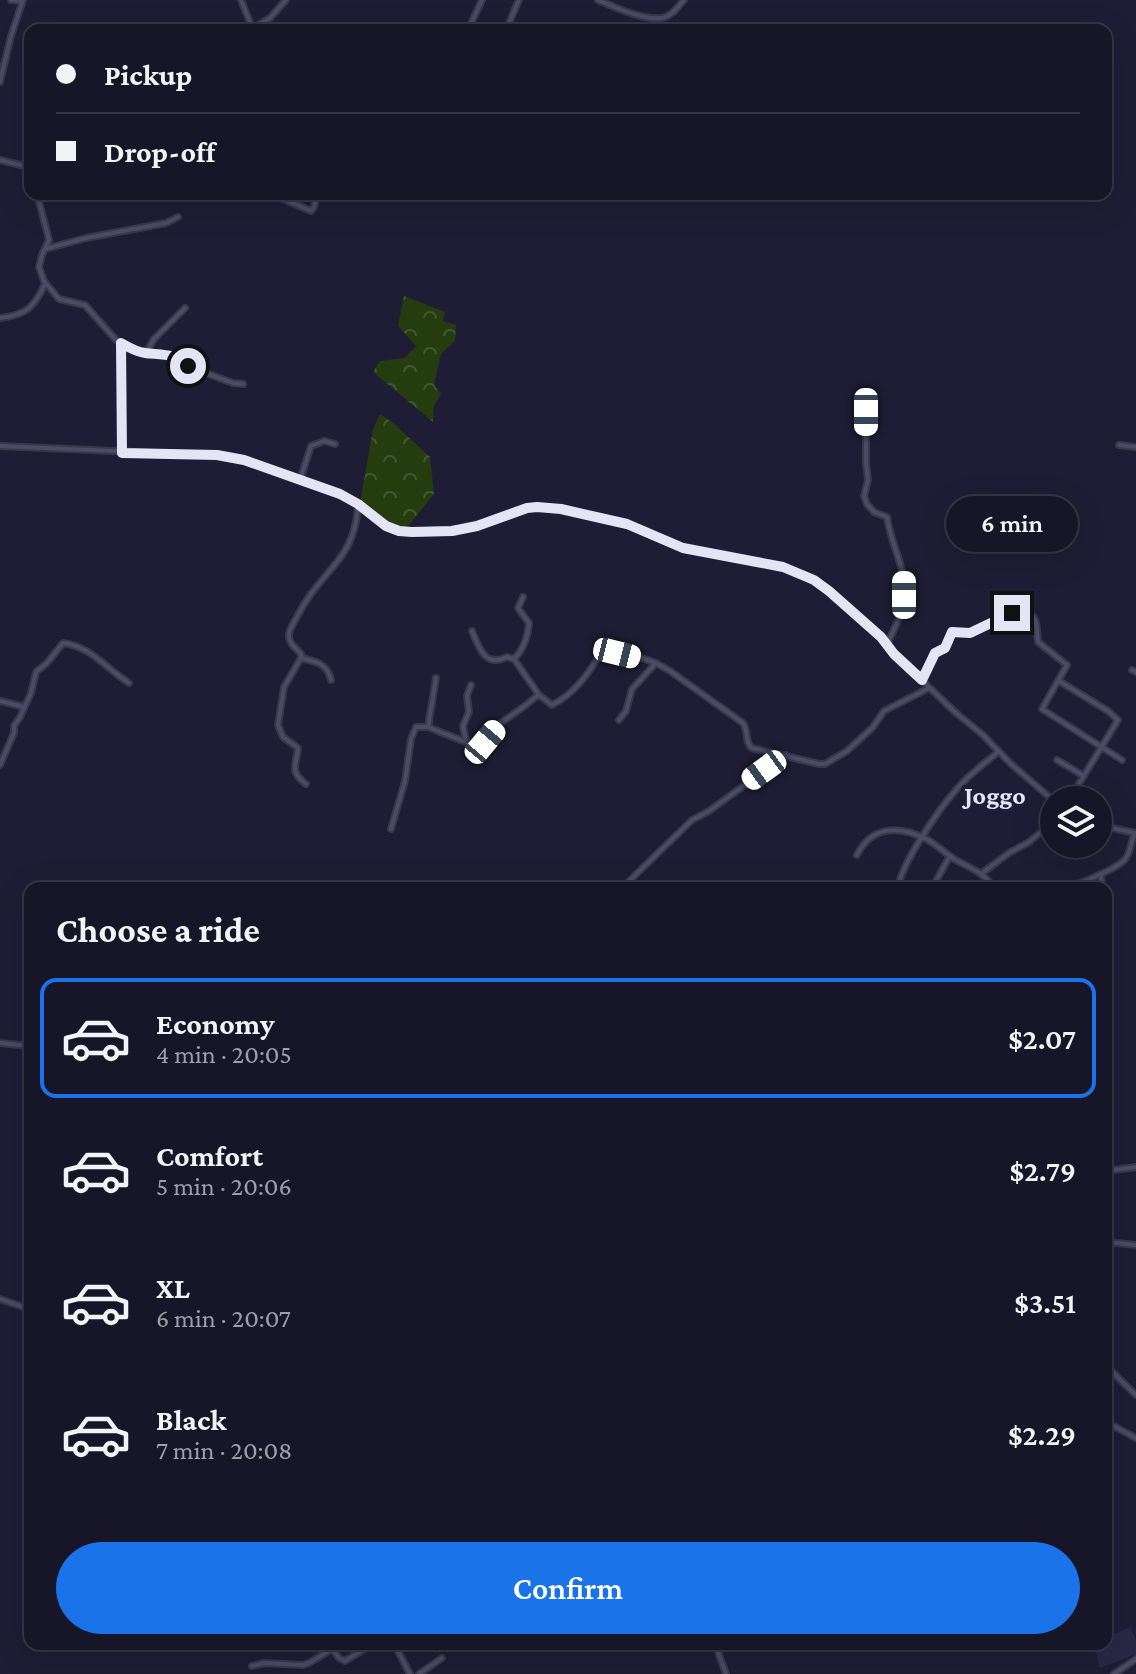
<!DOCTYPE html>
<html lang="en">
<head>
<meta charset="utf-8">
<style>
  :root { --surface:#161628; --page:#1f1f30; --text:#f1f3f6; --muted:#9e9fa8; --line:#353545; --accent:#1a73e8 }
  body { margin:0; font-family:"Crimson Pro",serif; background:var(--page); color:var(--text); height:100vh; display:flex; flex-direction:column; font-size:30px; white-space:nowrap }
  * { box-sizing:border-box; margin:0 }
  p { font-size:26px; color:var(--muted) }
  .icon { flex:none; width:44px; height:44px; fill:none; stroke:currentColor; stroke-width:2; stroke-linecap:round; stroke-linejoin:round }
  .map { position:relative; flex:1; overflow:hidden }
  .side { position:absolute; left:24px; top:882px; width:1088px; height:768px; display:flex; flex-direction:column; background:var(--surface); border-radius:16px; box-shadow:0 8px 32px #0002,0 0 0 2px var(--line) }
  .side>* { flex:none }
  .banner { position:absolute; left:24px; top:24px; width:1088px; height:176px; border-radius:16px; box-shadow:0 8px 32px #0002,0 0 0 2px var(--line); display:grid; align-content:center; height:176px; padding:0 32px; background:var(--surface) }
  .fabs { position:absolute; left:1040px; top:786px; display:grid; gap:16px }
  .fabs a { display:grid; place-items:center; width:72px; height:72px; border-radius:50%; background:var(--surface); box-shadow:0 8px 32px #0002,0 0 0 2px var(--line); font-size:40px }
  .end { position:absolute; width:36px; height:36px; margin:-18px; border:10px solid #e3e4f4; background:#111; box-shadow:0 0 0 4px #111 }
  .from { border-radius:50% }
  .bubble { position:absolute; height:56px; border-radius:28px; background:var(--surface); box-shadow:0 8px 32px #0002,0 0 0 2px var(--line); font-size:26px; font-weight:600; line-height:56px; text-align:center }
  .car { position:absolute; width:24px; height:48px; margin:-24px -12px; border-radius:10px; box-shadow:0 0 6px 2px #0007; background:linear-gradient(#fff 24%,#345 0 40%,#fff 0 76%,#345 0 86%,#fff 0) }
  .banner b { display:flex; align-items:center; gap:28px; height:76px; font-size:30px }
  .banner b+b { border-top:2px solid var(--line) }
  .banner i { width:20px; height:20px; background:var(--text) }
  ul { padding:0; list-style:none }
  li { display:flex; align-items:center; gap:24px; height:120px; margin:0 16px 12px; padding:0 16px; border:4px solid transparent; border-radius:16px }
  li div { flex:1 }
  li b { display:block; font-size:30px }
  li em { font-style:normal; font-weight:600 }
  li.current { border-color:var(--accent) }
  li>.icon { width:72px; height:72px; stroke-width:1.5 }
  h2 { padding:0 32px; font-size:36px; line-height:96px }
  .button { display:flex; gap:16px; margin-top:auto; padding:16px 32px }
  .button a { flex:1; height:92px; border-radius:48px; background:var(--accent); color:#fff; font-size:32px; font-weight:600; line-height:92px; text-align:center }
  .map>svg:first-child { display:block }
</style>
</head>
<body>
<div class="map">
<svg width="1136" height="1674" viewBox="0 0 1136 1674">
  <defs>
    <pattern id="forest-crowns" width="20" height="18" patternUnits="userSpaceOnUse" patternTransform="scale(2)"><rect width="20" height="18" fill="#243c0e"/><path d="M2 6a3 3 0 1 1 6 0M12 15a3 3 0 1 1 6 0" fill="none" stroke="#445832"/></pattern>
  </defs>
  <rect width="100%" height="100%" fill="#1e1d35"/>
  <!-- built -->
  <polygon fill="#282845" points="1130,1627 1136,1640 1136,1654 1100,1668 1094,1644 1106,1644 1106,1637"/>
  <!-- forest -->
  <g fill="url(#forest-crowns)">
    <polygon points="404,296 445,312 443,321 456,325 455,341 441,354 434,385 441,394 434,406 433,422 373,372 380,361 404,358 416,346 398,326"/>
    <polygon points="380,414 393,423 430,457 434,494 404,531 387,524 360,504 373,429"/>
  </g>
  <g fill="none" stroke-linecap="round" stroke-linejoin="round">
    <!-- minor casing -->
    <g stroke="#38384b" stroke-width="8">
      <g id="minor">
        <polyline points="11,0 22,1"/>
        <polyline points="241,0 253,30"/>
        <path d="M598,0C614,7 648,23 665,17C673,15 678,6 684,0"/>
        <polyline points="252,29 270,18 286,0"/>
        <polyline points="240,30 251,26"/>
        <polyline points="468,30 482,0"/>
        <polyline points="506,30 519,0"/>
        <polyline points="0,82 11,36 23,0"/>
        <polyline points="0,160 24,166 30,174"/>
        <polyline points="37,194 49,240 42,255 39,267 44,281 59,299 85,305 116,340 134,350 146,353 160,353 178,357 192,368 233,383 243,384"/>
        <polyline points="272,194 311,211 314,207 317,194"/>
        <polyline points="45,249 86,238 166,223 178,217"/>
        <path d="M0,318C27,315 34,307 45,284"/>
        <polyline points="121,343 122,453"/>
        <polyline points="146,353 154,339 185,308"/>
        <path d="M866,412V463L868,480L864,496L867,504L874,512L887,517C891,547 909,571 904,604C901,617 892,632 887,645"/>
        <polyline points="1119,445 1136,447"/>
        <polyline points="0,446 226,456 244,460 340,494 358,504 386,526 399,531 412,532 462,529 477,526 527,508 537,507 561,509 627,524 683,548 783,567 805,575 814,580 850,609 881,637 894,654 955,712 983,735 1010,763 1054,801"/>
        <polyline points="300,480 311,446 324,441 335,444"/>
        <path d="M472,631C479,648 485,668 507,657L514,659L539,695"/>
        <path d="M301,658V654C296,648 288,643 289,634C290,628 294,622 297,617C319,571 356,561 358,504"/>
        <path d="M301,658L284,687L278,725L283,737L298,748C296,767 289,771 306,784"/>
        <path d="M301,658C315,661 328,664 331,680"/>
        <path d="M514,659C524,649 528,636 529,623L518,608L523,597"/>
        <polyline points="1132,670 1136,672"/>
        <path d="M922,680L935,653L945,648L952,632L970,633L1012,613L1025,609C1040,619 1036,629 1038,642L1067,665L1042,709L1122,760"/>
        <polyline points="1059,681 1108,711 1118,720 1069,800"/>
        <polyline points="0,701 24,707"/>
        <polyline points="619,720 626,711 632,689 656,663"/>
        <polyline points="428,727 436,678"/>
        <polyline points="467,744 463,726 469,712 467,696 471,685"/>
        <polyline points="1057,760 1084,776"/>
        <path d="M0,765L14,733V726L20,717L31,693L36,672L47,663L63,643C90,646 107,669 129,683"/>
        <polyline points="1098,825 1135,833"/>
        <path d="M391,829L405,781L411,739L416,727H428L478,747C488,740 493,729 502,722C514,714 525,706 536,697L539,695L552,705C574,694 591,671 602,650L642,658L656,663L670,671L743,723C749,731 744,742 752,748L819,764H825L847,751L873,727L884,711L929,688"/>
        <path d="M857,855C872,825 900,825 928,840C937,845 945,853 954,859C972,869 981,871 995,888"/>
        <polyline points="982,873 1009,853 1029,842 1054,821"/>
        <polyline points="1101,874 1102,888"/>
        <polyline points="622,888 692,820 709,811 786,755"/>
        <path d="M898,888C901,864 939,809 956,790C968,775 984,764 998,752"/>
        <polyline points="932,888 950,856"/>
        <path d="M1069,888C1082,882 1120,868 1126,858C1131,850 1131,841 1135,833"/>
        <polyline points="0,1043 30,1046"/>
        <polyline points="1106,1171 1136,1167"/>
        <polyline points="1106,1242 1136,1245"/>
        <polyline points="0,1299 26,1308"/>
        <polyline points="1106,1366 1136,1395"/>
        <polyline points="1106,1422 1136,1438"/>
        <polyline points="221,1644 222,1648"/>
        <polyline points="394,1644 410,1674"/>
        <polyline points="715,1644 726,1674"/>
        <polyline points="252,1666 264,1663 303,1665 309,1663 332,1649 339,1658 345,1661 372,1644"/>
        <polyline points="419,1674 442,1658"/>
        <polyline points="1114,1674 1136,1659"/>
      </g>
    </g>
    <!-- minor -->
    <use href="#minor" stroke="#4b4b66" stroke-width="4"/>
  </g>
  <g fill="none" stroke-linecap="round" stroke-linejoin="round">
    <!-- route -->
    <path stroke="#e3e4f4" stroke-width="10" d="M188,366C175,353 162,355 145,353C136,352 128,347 121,343L122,453L217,455L244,460L340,494L358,504L386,526L399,531L412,532L452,531L477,526L527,508L537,507L561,509L627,524L683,548L783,567L814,580L829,591L881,637L894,654L922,680L935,653L945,648L952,632L970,633L1012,613"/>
  </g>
  <g text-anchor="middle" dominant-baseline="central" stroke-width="8" stroke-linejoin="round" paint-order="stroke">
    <!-- quarter labels -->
    <g font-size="26" font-weight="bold" fill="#e3e4f4" stroke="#1e1d35">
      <text x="995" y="795">Joggo</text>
    </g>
  </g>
</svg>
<div class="fabs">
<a><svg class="icon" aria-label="layers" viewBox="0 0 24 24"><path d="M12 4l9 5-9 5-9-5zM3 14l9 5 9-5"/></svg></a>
</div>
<i class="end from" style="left:188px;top:366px"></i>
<i class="end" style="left:1012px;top:613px"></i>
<div class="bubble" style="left:946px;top:496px;width:132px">6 min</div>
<i class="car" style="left:866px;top:412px;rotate:180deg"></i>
<i class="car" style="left:904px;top:595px;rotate:0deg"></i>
<i class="car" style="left:617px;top:653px;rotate:104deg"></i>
<i class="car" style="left:485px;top:742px;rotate:40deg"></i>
<i class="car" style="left:764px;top:770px;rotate:234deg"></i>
<div class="banner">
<b><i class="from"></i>Pickup</b>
<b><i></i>Drop-off</b>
</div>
<section class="side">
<h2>Choose a ride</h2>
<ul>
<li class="current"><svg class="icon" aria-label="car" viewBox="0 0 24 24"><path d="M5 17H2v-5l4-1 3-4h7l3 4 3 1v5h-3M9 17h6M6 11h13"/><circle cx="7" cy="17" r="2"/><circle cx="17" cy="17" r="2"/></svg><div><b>Economy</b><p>4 min · 20:05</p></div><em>$2.07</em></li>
<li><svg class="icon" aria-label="car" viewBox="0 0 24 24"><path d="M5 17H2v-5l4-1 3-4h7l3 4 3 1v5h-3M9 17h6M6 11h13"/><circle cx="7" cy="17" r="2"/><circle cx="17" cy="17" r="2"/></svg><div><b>Comfort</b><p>5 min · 20:06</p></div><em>$2.79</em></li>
<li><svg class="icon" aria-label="car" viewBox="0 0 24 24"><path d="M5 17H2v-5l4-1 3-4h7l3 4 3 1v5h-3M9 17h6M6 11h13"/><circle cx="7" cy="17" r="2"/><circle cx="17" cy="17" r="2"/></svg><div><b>XL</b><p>6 min · 20:07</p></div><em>$3.51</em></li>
<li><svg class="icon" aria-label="car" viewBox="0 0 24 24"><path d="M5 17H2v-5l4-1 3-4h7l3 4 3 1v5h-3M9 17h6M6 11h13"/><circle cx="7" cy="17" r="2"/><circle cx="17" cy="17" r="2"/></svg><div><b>Black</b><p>7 min · 20:08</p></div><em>$2.29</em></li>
</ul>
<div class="button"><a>Confirm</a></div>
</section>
</div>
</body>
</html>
